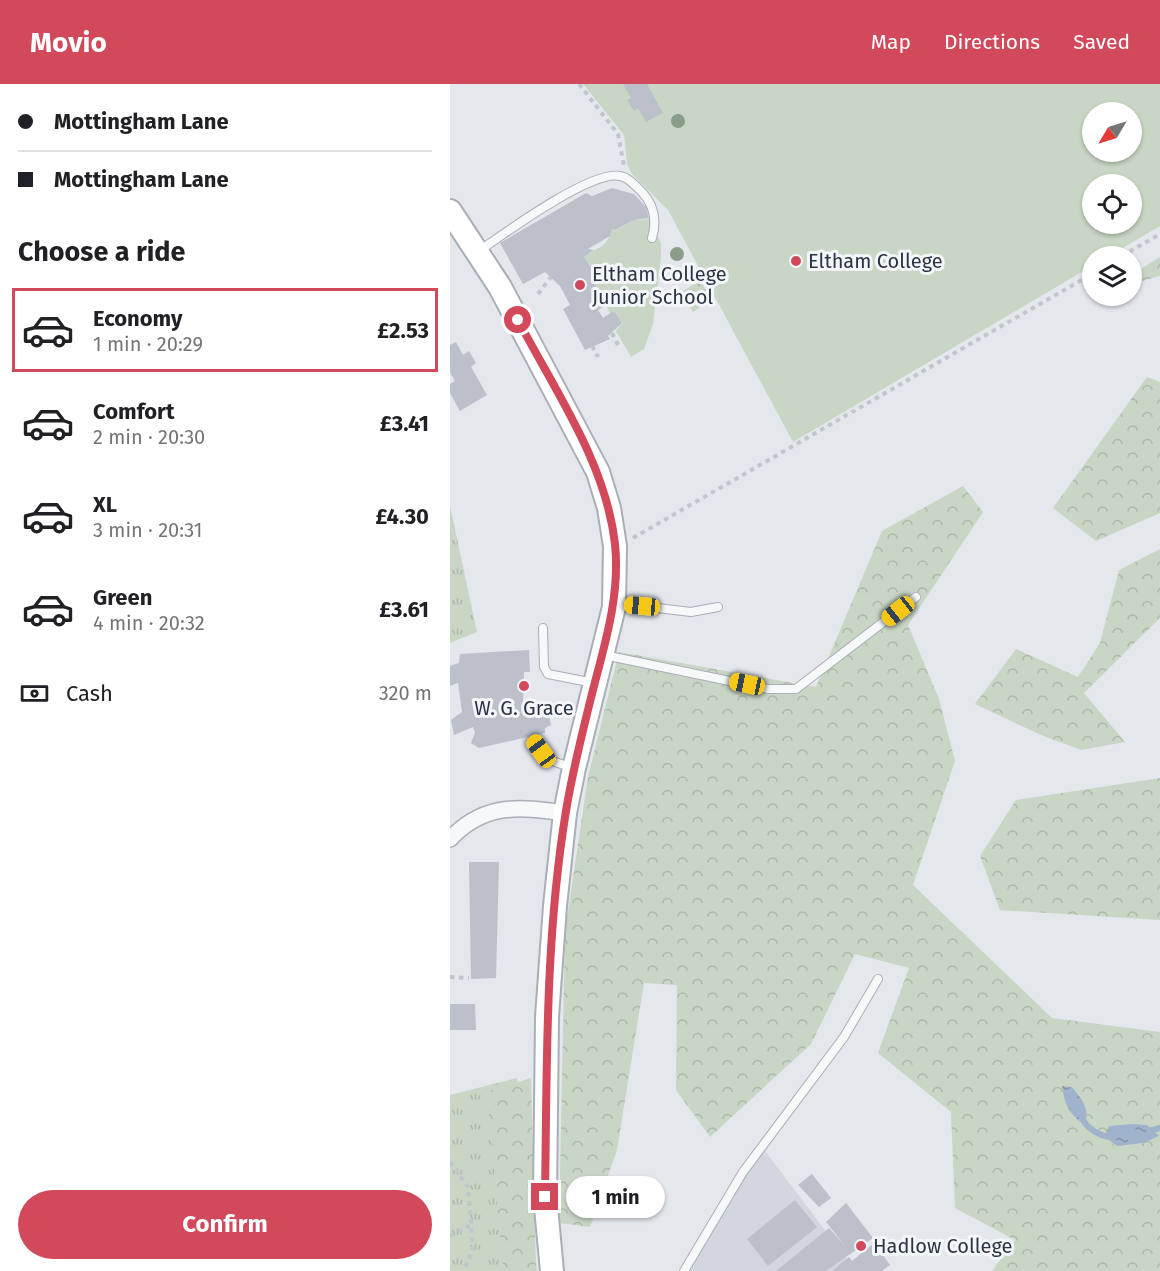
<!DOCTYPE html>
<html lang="en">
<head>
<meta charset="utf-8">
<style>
  :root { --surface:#fff; --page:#f6f6f6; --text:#202124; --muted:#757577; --line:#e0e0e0; --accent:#d1495b }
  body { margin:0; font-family:"Fira Sans",sans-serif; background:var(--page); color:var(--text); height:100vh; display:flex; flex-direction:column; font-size:22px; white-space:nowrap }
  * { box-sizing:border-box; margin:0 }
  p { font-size:20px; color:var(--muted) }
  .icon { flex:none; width:33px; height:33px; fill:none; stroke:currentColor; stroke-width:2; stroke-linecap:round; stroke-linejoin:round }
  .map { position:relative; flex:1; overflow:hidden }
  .details { display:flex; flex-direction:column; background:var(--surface); width:450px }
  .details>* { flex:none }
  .banner { display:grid; align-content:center; height:132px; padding:0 18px; background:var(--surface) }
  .needle { width:39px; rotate:232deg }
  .tools { position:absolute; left:632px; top:18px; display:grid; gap:12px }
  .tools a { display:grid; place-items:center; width:60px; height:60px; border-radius:50%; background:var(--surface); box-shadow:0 2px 4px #0004; font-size:30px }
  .end { position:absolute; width:27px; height:27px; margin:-14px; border:8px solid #d1495b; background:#fff; box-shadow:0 0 0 3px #fff }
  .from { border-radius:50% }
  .bubble { position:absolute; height:42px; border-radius:21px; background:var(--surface); box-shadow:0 2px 4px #0004; font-size:20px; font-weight:700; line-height:42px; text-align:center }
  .car { position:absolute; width:18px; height:36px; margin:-18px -9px; border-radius:8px; box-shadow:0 0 4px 2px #0007; background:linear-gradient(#f5c518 24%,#345 0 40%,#f5c518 0 76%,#345 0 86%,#f5c518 0) }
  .banner b { display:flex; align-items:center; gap:21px; height:57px; font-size:22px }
  .banner b+b { border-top:2px solid var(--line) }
  .banner i { width:15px; height:15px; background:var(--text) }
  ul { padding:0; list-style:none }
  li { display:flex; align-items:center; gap:18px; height:84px; margin:0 12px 9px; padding:0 6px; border:3px solid transparent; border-radius:0px }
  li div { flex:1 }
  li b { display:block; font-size:22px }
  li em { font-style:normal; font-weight:700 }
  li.on { border-color:var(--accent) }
  li>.icon { width:54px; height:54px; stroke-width:1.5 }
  h2 { padding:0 18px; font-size:27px; line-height:72px }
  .pay { display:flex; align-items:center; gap:15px; height:66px; padding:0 18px; font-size:22px }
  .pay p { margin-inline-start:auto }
  .button { display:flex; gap:12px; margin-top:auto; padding:12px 18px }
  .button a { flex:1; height:69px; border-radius:36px; background:var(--accent); color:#fff; font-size:24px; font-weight:700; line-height:69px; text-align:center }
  header { display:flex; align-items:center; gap:36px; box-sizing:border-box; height:84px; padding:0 30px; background:var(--accent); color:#fff }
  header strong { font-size:28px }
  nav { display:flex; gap:33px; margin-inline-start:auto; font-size:21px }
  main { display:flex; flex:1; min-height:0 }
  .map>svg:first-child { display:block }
</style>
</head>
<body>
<header>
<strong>Movio</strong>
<nav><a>Map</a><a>Directions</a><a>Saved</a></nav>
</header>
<main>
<section class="details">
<div class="banner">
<b><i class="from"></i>Mottingham Lane</b>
<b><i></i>Mottingham Lane</b>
</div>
<h2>Choose a ride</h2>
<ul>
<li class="on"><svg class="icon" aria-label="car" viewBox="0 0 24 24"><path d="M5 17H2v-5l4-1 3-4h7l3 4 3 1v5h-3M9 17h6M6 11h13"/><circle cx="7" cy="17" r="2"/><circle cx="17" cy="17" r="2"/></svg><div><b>Economy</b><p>1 min · 20:29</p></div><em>£2.53</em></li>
<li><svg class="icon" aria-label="car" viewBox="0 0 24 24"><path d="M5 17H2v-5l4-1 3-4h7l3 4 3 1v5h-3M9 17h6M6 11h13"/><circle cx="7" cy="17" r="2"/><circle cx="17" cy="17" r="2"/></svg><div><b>Comfort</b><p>2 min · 20:30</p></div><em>£3.41</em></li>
<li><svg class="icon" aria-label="car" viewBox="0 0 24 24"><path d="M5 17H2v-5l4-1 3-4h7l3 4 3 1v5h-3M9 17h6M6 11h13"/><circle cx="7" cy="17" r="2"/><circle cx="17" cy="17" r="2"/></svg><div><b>XL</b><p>3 min · 20:31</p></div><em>£4.30</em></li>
<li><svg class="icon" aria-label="car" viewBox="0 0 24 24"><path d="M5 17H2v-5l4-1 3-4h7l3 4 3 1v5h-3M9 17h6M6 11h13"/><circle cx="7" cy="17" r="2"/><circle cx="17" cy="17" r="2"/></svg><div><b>Green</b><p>4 min · 20:32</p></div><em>£3.61</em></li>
</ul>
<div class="pay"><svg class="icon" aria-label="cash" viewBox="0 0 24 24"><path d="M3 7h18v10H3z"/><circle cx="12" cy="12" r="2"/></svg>Cash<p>320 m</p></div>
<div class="button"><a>Confirm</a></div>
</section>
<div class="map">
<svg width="710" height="1187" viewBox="0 0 710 1187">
  <defs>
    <pattern id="grass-tufts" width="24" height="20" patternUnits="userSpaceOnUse" patternTransform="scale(1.5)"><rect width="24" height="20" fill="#c9d6c5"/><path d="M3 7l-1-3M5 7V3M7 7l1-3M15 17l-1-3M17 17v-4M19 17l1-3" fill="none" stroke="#adb8ab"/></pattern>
    <pattern id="forest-crowns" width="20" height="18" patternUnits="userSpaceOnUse" patternTransform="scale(1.5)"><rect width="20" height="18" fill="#c9d6c5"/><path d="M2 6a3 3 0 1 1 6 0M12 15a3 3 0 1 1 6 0" fill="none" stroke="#adb8ab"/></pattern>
    <pattern id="garden-dots" width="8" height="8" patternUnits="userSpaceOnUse" patternTransform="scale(1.5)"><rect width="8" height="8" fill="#c9d6c5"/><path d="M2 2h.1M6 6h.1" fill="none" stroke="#adb8ab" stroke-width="1.8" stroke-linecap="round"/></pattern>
    <pattern id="water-ripples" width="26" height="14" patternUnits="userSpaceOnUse" patternTransform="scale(1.5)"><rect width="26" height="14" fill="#9fb4cc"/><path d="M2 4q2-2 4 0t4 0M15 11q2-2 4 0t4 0" fill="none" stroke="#8293a7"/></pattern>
  </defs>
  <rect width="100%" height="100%" fill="#e4e7ec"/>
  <!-- built -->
  <polygon fill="#d2d6de" points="312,1063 406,1187 234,1187"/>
  <!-- grass -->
  <g fill="url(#grass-tufts)">
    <polygon points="0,422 27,548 0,559"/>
    <polygon points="67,994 87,1187 0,1187 0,1011"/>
  </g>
  <!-- forest -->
  <g fill="url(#forest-crowns)">
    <polygon points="710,173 710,192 681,200 681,191"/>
    <polygon points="697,293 710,298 710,429 646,457 603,424"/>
    <polygon points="513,402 533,428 458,541 489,615 505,677 463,801 602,934 710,948 710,1187 542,1187 565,1156 505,1124 501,1028 428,969 459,884 405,870 361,960 260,1053 226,1006 227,901 194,899 167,1066 140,1143 109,1139 115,847 138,693 169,568 366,603 432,447"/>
    <polygon points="710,465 710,534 634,609 675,658 631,666 591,651 525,620 566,565 628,593 650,559 669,486"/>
    <polygon points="710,694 710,836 550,826 530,772 566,716"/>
    <polygon points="81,994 86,1187 53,1187 37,1008"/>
  </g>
  <!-- park -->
  <g fill="#c9d6c5" fill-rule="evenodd">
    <path d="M133,0H710V142L659,172H642V182L343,358L218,126L182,90L177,80L174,51ZM642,28H681V68H642ZM642,100H681V140H642Z"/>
    <path d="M199,135L211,159V172L203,240L194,265L181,273L166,247L172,239L166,230L160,229L144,200L148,196L134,173C148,163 157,164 162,145L166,146L184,136Z"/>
  </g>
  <!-- garden -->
  <polygon fill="url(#garden-dots)" points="250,197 262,215 243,228 231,208"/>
  <!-- water -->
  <g fill="url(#water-ripples)">
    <path d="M612,1002L622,1003C632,1016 640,1024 635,1041C619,1030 615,1022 612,1002Z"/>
    <polygon points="682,1040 697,1041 709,1052 693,1059 667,1062 655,1053 659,1042"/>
  </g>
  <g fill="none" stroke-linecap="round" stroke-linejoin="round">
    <!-- stream -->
    <g stroke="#9fb4cc" stroke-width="6">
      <path d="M632,1034C637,1045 651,1053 662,1053"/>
      <polyline points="699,1047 710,1044"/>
    </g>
  </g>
  <!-- building -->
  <g fill="#bbc0ca">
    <polygon points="173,0 197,0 213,29 196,38 188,24 184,27 177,16 181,14"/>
    <polygon points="162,104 184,110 196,123 199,134 184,136 165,146 162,145 160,152 138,165 144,166 134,173 149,196 144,200 157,214 156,221 148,226 153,234 162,228 166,230 172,239 158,252 160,255 135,266 113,225 120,221 110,202 95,188 73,200 50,159 136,109 142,112"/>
    <polygon points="6,258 13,271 19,267 26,279 21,283 37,311 10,327 0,309 0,300 5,297 0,288 0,261"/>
    <polygon points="79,566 80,588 74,588 73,623 76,632 90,627 99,631 101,641 95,644 95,649 29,664 21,659 25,649 23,643 4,651 1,636 12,628 8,599 0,602 0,582 9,579 10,570"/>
    <polygon points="19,778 49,778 46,894 21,895"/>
    <polygon points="0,920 25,920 26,946 0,946"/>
    <polygon points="362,1090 381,1114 369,1123 348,1101"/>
    <polygon points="345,1116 367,1143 318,1182 297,1155"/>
    <polygon points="396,1119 423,1154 376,1187 326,1187 379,1144 395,1162 376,1138"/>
    <polygon points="424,1159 440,1181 432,1187 382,1187 399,1173 402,1177"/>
  </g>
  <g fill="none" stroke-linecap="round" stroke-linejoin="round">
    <!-- lane casing -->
    <g stroke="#a9aeb7" stroke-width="10">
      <g id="lane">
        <path d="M29,167C55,149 141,86 170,92C178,93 186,102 192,108C205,122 207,137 202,154"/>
        <polyline points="166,519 241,528 268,523"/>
        <polyline points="93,544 94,583 98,590 144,599"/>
        <polyline points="154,571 318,605 346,605 466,513"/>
        <polyline points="83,656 100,676 122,684"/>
        <polyline points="234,1187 293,1088 394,953 428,895"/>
      </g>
    </g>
    <!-- street casing -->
    <g stroke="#a9aeb7" stroke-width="18">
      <path id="street" d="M0,755C35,718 70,723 115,729"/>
    </g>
    <!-- secondary casing -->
    <g stroke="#a9aeb7" stroke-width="26">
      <polyline id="secondary" points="0,127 50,203 148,388 159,424 165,462 164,523 124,684 115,729 105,822 97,933 95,1113 102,1187"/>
    </g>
    <!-- path -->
    <g stroke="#c2c5cb" stroke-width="4" stroke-dasharray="4.5 4.5" stroke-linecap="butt">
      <polyline points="129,0 168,50 174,82"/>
      <polyline points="672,172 710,150"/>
      <polyline points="88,210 101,193"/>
      <polyline points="162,249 168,261"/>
      <polyline points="142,262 148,273"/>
      <polyline points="183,454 642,190"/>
      <polyline points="0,893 19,894"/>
      <polyline points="0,1078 18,1103 23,1164 14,1187"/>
      <polyline points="0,1152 21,1141"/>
    </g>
    <!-- lane -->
    <use href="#lane" stroke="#f7f8fa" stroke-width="8"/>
    <!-- street -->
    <use href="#street" stroke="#f7f8fa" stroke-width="15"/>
    <!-- secondary -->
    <use href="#secondary" stroke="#fff" stroke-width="22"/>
  </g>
  <!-- trees -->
  <g fill="#899d89">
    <circle cx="228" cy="37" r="7"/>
    <circle cx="227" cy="170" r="7"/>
  </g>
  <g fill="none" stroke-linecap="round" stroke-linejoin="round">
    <!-- route -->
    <path stroke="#d1495b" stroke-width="8" d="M68,236C105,307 156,379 165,460C170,507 157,553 145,598C134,641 123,684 116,727C95,854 97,984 95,1113"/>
  </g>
  <!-- markers -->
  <g fill="#d1495b" stroke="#f4f6f9" stroke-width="2">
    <circle cx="346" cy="177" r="6"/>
    <circle cx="130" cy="201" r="6"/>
    <circle cx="74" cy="602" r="6"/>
    <circle cx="411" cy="1162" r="6"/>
  </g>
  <g text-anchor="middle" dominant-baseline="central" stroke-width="6" stroke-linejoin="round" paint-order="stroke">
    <!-- poi labels -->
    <g font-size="20" fill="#2b3445" stroke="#f4f6f9" text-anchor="start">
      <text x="358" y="177">Eltham College</text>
      <text x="142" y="190">Eltham College<tspan x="142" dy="23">Junior School</tspan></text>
      <text x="74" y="624" text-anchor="middle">W. G. Grace</text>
      <text x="423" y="1162">Hadlow College</text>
    </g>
  </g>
</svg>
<div class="tools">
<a><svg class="needle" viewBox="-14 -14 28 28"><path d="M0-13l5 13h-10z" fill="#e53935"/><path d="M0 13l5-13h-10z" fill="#757577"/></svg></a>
<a><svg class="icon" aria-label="locate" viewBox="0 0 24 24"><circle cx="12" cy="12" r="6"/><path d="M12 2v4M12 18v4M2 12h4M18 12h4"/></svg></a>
<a><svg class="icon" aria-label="layers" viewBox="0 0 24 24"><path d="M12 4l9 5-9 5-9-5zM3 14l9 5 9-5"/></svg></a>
</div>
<i class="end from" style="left:68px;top:236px"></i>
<i class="end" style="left:95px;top:1113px"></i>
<div class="bubble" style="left:116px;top:1092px;width:99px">1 min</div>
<i class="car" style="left:192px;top:522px;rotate:275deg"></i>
<i class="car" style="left:448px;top:527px;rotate:232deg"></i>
<i class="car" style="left:297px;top:600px;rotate:282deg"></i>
<i class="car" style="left:91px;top:667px;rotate:324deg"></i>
</div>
</main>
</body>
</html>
